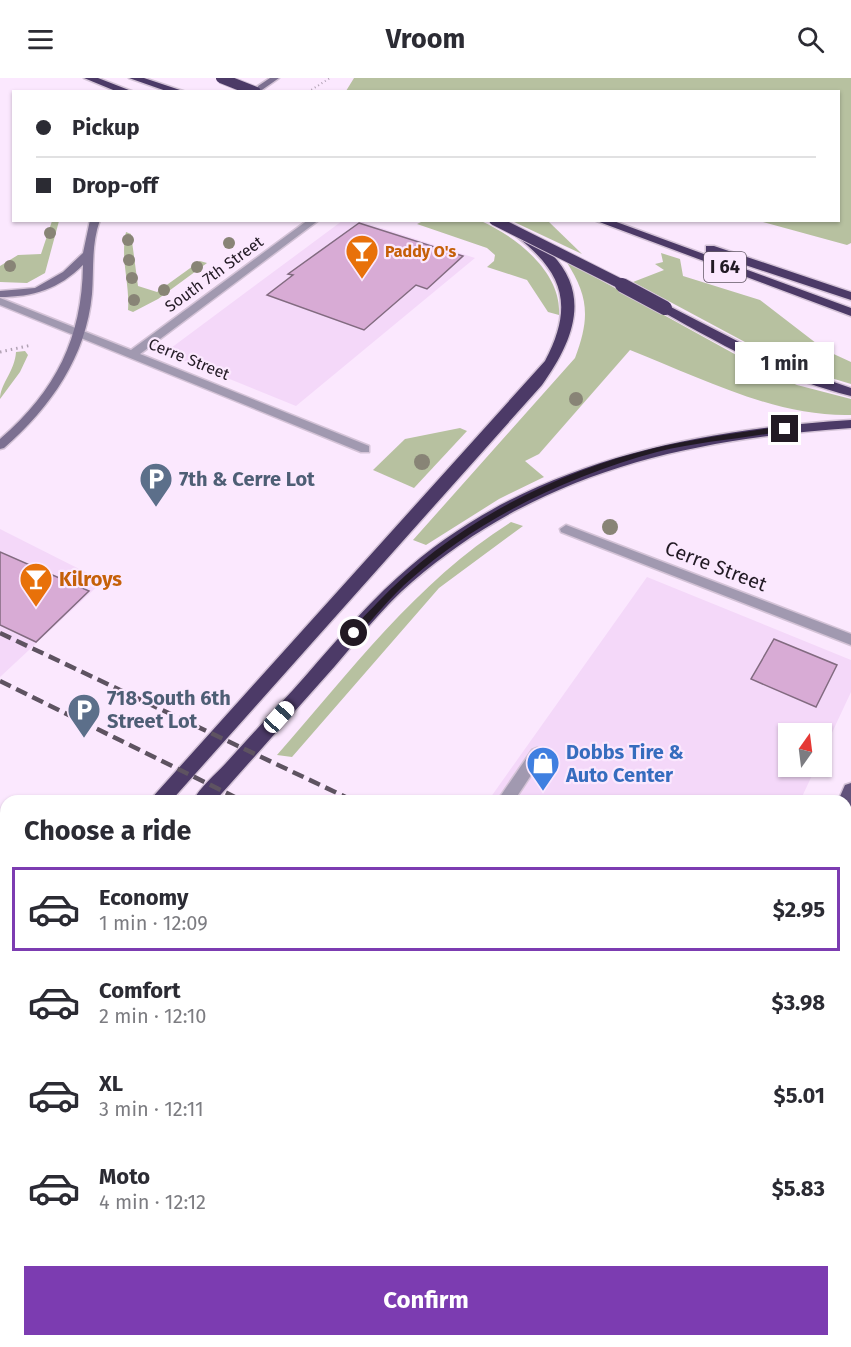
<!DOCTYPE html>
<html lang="en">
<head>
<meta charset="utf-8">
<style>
  :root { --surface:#fff; --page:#f2f2f3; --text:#2b2b33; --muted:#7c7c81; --line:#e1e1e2; --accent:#7c3cb1 }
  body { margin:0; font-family:"Fira Sans",sans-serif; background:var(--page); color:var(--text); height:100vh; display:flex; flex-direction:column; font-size:22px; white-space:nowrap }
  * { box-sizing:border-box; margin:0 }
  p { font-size:20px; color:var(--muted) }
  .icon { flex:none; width:33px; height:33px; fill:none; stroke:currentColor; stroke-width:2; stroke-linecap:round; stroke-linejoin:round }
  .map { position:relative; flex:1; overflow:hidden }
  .details { position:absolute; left:0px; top:717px; width:852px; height:552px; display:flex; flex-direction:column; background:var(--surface); border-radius:18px 18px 0 0; box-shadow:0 2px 4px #0004 }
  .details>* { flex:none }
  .guide { position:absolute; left:12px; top:12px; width:828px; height:132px; border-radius:0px; box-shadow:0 2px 4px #0004; display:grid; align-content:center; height:132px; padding:0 24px; background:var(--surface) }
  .needle { width:39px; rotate:14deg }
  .tools { position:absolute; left:778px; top:645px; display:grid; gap:12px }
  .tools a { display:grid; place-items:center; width:54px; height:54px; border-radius:0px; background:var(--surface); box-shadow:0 2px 4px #0004; font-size:30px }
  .end { position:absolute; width:27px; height:27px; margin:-14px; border:8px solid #221a24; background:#fff; box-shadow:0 0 0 3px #fff }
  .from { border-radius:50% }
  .bubble { position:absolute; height:42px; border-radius:0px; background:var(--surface); box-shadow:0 2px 4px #0004; font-size:20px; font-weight:700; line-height:42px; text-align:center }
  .car { position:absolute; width:18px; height:36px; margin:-18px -9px; border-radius:8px; box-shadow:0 0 4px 2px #0007; background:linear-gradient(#fff 24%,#345 0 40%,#fff 0 76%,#345 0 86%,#fff 0) }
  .guide b { display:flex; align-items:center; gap:21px; height:57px; font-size:22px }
  .guide b+b { border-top:2px solid var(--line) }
  .guide i { width:15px; height:15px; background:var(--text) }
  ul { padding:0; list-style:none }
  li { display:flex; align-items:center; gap:18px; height:84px; margin:0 12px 9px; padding:0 12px; border:3px solid transparent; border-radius:0px }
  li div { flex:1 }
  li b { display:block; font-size:22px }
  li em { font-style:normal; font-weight:700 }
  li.on { border-color:var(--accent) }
  li>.icon { width:54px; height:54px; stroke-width:1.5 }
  h2 { padding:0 24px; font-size:27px; line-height:72px }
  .primary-button { display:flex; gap:12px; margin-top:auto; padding:12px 24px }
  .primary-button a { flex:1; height:69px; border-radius:0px; background:var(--accent); color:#fff; font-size:24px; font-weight:700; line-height:69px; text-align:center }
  header { display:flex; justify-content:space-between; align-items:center; height:78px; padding:0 24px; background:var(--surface); font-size:27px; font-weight:700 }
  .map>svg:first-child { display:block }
</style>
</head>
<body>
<header><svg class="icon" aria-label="menu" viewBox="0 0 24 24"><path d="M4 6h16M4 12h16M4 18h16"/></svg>Vroom<svg class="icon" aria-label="search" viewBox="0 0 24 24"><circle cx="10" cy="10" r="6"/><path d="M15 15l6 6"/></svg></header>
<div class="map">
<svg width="851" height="1269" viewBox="0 0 851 1269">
  <rect width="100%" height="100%" fill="#fbe8fe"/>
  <!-- built -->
  <g fill="#f4d8f9">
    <polygon points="342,143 360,143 475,180 296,328 168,276 171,270"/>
    <polygon points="0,451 103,503 0,599"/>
    <polygon points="647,499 851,582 851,614 822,676 822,656 789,656 789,688 816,689 800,723 488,723"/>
    <polygon points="851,839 851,1269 678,1269 674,1263 846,1263 846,852"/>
  </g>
  <!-- green -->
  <g fill="#b7c1a0">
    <polygon points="354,0 851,0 851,165 847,167 759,143 838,142 838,14 346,13"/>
    <polygon points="52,143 59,143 45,195 27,205 0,204 0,188 18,177 41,176"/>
    <path d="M481,143C515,158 562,194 559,237L548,234L527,202L487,189L494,183L495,177L487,170L417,146L423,143Z"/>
    <polygon points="512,143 548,143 582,176"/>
    <path d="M126,154L131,156L138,208L157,214L200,183L207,185L158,221L133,234L128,232C130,206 120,181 126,154Z"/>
    <polygon points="661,175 680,181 683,198 760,222 825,272 851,284 851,306 788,287 633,204 664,192 655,186 663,184"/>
    <path d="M566,183L767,294L797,307L851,321V337C775,339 699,299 630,272L539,376L525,383L544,399L499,421L426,467L413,462L575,280C590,240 589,219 566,183Z"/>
    <path d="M25,273L28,277L20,294L0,321C0,306 15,293 16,274Z"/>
    <polygon points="460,350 467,353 414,410 373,392 405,361"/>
    <path d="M511,444L523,448L439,510L292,679L277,677C350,594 417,503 511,444Z"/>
  </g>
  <!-- building -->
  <g fill="#d8abd5" stroke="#826b80" stroke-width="1.5">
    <polygon points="359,145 463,178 427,211 416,207 364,252 267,217 293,197 288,196"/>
    <polygon points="0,474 89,513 36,564 0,547"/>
    <polygon points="774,561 837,587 816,629 751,601"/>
  </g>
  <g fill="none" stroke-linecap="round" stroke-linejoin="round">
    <!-- lane casing -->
    <g stroke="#d4c3d7" stroke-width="3">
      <polygon id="lane" points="537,670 542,672 545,676 514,723 497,723 532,672"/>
    </g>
    <!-- street casing -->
    <g stroke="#d4c3d7" stroke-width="3">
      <g id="street">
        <polygon points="308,142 319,142 140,276 369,368 369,374 361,374 0,227 0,220 131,272"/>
        <polygon points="566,447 851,556 851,567 561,454 560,451"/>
        <polygon points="6,903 6,924 0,927 0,906"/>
      </g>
    </g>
    <!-- secondary casing -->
    <g stroke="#d4c3d7" stroke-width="3">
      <g id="secondary">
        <polygon points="270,0 279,0 259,14 249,14"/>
        <path d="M90,142H100C91,167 94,191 92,216C86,279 51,329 4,370L0,371V361C56,313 82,260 83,187C59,211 33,219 0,219V213L35,210L63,194L83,175Z"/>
        <polygon points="0,832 6,834 6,852 0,850"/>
        <polygon points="621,1263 649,1263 651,1269 623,1269"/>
      </g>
    </g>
    <!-- primary casing -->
    <g stroke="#d4c3d7" stroke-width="3">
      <g id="primary">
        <polygon points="851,705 851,729 846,731 846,723 838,723 845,707"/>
        <polygon points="593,1263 615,1263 613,1269 591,1269"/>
      </g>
    </g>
    <!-- highway casing -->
    <g stroke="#d4c3d7" stroke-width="3">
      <g id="highway">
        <polygon points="84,0 98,0 134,14 118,14"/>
        <polygon points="129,0 144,0 186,14 169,14"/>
        <polygon points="594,142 611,142 851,230 851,238"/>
        <path d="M516,154C526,152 536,162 543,168C594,211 575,261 542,307L171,723H149L545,283C574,228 564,195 516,158Z"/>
        <polygon points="706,168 714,168 851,214 851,222 706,174"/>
        <path d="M665,226L782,286L851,310V318C782,301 722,267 661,233L659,230Z"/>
        <path d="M851,342V350C687,361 539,394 412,504C383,529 360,559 335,588C295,633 255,678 215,723H193C200,709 215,697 226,685C248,661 270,636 293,612C327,574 360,533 398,499C522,386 689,352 851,342Z"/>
        <polygon points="6,791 6,809 0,810 0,792"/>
      </g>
    </g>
    <!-- path-far1 -->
    <polyline stroke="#b1a2b4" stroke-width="2" stroke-dasharray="1 3" stroke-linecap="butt" points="308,14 330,0"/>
    <!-- path -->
    <polyline stroke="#b1a2b4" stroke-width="3" stroke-dasharray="1.5 4" stroke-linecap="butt" points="0,274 32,267"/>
    <!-- lane -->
    <use href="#lane" fill="#a199b0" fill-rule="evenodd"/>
    <!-- street -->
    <use href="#street" fill="#a199b0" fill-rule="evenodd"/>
    <!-- secondary -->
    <use href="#secondary" fill="#7c7091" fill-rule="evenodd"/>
    <!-- primary -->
    <use href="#primary" fill="#62537b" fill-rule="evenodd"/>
    <!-- highway -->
    <use href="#highway" fill="#4c3a67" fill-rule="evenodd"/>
    <!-- rail-far1 -->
    <g stroke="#5e5361" stroke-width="4.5" stroke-dasharray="12 6" stroke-linecap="butt">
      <polyline points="0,555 354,723"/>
      <polyline points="0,603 243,723"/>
    </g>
    <!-- rail -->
    <g stroke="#5e5361" stroke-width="6" stroke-dasharray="16 8" stroke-linecap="butt">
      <polyline points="846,921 851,923"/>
      <polyline points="846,981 851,983"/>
    </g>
    <!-- highway-bridge-far1 casing -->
    <g stroke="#d4c3d7" stroke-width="12" stroke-linecap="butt">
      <g id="highway-bridge-far1">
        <polyline points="221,0 256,14"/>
        <polyline points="494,142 625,208"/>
      </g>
    </g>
    <!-- highway-bridge casing -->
    <g stroke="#d4c3d7" stroke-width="16" stroke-linecap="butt">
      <polyline id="highway-bridge" points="622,207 665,230"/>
    </g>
    <!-- highway-bridge-far1 -->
    <use href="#highway-bridge-far1" stroke="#4c3a67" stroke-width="10"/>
    <!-- highway-bridge -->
    <use href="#highway-bridge" stroke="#4c3a67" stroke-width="14"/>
  </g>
  <!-- trees -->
  <g fill="#888476">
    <circle cx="50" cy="155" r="6"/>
    <circle cx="128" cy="162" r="6"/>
    <circle cx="229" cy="165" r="6"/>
    <circle cx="129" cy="182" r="6"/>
    <circle cx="10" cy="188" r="6"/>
    <circle cx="197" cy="189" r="6"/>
    <circle cx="132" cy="200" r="6"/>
    <circle cx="164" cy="212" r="6"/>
    <circle cx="134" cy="222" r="6"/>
    <circle cx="576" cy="321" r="7"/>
    <circle cx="422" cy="384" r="8"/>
    <circle cx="610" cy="449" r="8"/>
  </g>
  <!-- route -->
  <path fill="#221a24" d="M785,348L788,352C744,361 700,363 657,374C568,398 480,440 411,501C391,518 375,539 357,558L349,555C357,544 368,535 377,525C450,448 551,395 655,370C698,360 741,354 785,348Z"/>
  <!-- icons -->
  <defs>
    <g id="bar-pin" transform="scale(1.725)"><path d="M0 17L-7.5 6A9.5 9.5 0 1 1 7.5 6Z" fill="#e8710a" stroke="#fbe8fe"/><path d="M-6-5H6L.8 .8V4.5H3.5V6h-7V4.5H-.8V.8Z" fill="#fff"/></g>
    <g id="parking-pin" transform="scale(1.725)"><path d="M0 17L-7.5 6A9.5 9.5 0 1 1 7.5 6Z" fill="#5c6f8a" stroke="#fbe8fe"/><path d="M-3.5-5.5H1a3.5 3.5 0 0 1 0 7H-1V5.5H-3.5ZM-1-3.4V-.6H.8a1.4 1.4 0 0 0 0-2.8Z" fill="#fff"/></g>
    <g id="shop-pin" transform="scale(1.725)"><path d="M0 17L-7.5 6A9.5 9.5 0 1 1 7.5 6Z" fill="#3f7fe0" stroke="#fbe8fe"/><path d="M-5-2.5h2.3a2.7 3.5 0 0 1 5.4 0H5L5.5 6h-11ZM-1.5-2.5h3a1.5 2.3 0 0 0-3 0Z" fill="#fff"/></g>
  </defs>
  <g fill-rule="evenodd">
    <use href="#bar-pin" x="362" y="173"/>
    <use href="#parking-pin" x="156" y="401"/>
    <use href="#bar-pin" x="36" y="501"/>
    <use href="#parking-pin" x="84" y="632"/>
    <use href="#shop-pin" x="543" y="685"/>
  </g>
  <g text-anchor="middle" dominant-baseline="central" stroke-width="4.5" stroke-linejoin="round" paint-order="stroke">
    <!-- far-food labels -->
    <g font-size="16" font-weight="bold" fill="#c56008" stroke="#fbe8fe" text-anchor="start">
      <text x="385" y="173">Paddy O's</text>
    </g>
    <!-- far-street labels -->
    <g font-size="16" fill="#221a24" stroke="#fbe8fe">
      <text transform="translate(214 196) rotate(-36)">South 7th Street</text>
      <text transform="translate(189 281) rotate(22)">Cerre Street</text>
    </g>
    <!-- shield labels -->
    <rect fill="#fbe8fe" stroke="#635865" stroke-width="1.5" x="704" y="174" width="42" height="30" rx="4.5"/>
    <g font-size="18" font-weight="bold" fill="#221a24">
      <text x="725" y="189">I 64</text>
    </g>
    <!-- service labels -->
    <g font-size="20" font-weight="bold" fill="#4e5e75" stroke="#fbe8fe" text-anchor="start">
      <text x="179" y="401">7th &amp; Cerre Lot</text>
      <text x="107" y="620">718 South 6th<tspan x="107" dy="23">Street Lot</tspan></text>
    </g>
    <!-- street labels -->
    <g font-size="20" fill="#221a24" stroke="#fbe8fe">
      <text transform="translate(716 488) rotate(21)">Cerre Street</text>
    </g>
    <!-- food labels -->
    <g font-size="20" font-weight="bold" fill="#c56008" stroke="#fbe8fe" text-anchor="start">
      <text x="59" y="501">Kilroys</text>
    </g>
    <!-- shop labels -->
    <g font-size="20" font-weight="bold" fill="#366cbe" stroke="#fbe8fe" text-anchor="start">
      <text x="566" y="674">Dobbs Tire &amp;<tspan x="566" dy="23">Auto Center</tspan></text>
    </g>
  </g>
</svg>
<div class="tools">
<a><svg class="needle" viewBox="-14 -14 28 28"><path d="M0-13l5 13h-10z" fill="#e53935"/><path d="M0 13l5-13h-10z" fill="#7c7c81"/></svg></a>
</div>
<i class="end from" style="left:354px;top:555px"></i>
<i class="end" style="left:785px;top:351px"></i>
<div class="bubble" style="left:735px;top:264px;width:99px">1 min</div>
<i class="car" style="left:279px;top:639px;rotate:42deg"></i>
<div class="guide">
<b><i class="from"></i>Pickup</b>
<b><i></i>Drop-off</b>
</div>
<section class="details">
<h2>Choose a ride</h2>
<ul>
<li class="on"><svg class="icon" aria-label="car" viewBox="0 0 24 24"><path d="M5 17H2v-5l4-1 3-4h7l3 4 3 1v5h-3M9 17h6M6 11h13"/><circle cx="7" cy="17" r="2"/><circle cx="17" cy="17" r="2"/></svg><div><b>Economy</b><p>1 min · 12:09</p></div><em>$2.95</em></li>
<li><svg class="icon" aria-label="car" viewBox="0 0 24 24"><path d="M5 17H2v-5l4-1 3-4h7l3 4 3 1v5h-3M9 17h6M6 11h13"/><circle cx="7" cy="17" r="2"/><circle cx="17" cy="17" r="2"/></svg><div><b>Comfort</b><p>2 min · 12:10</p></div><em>$3.98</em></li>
<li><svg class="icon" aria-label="car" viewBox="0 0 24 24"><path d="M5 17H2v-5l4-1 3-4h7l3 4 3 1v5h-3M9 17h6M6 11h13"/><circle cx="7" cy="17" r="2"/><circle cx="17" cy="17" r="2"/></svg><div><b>XL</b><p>3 min · 12:11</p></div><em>$5.01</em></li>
<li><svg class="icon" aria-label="car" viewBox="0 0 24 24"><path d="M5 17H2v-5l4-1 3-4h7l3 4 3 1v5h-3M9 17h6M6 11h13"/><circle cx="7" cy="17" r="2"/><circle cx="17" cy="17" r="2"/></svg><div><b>Moto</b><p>4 min · 12:12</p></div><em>$5.83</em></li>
</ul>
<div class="primary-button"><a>Confirm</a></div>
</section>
</div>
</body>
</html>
